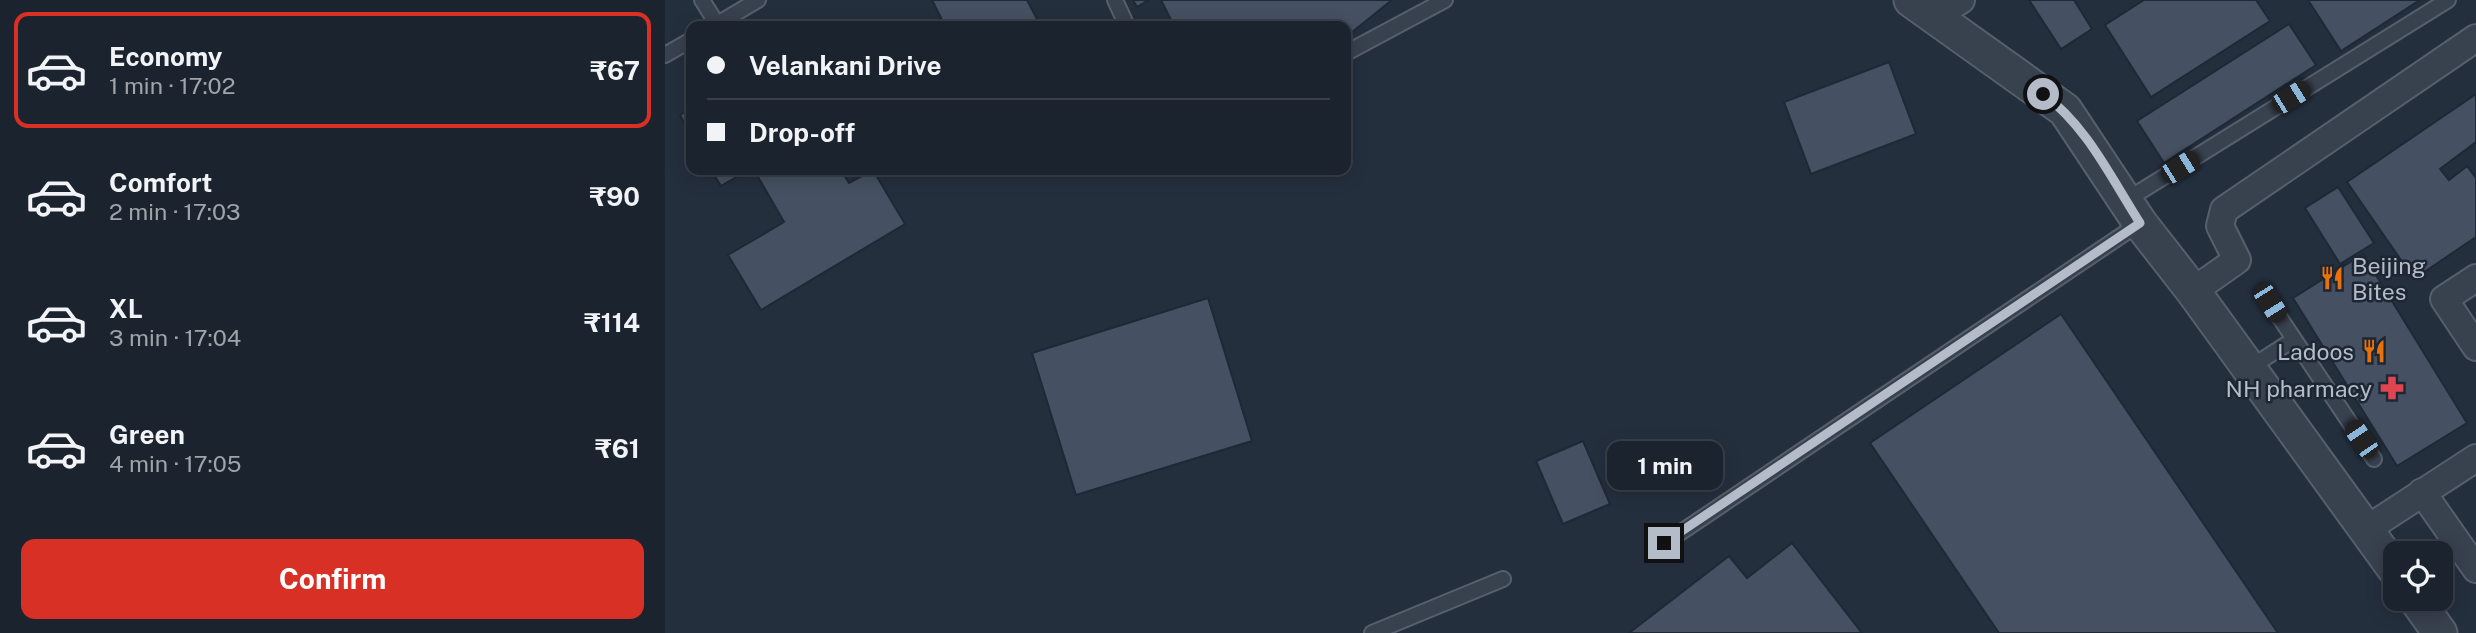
<!DOCTYPE html>
<html lang="en">
<head>
<meta charset="utf-8">
<style>
  :root { --surface:#1b232e; --page:#242b36; --text:#f1f3f6; --muted:#a0a4aa; --line:#39404a; --accent:#d93025 }
  body { margin:0; font-family:"Public Sans",sans-serif; background:var(--page); color:var(--text); height:100vh; display:flex; flex-direction:column; font-size:26px; white-space:nowrap }
  * { box-sizing:border-box; margin:0 }
  p { font-size:23px; color:var(--muted) }
  .icon { flex:none; width:38px; height:38px; fill:none; stroke:currentColor; stroke-width:2; stroke-linecap:round; stroke-linejoin:round }
  .map { position:relative; flex:1; overflow:hidden }
  .panel { display:flex; flex-direction:column; background:var(--surface); width:665px }
  .panel>* { flex:none }
  .hud { position:absolute; left:21px; top:21px; width:665px; height:154px; border-radius:14px; box-shadow:0 4px 18px #0003,0 0 0 2px var(--line); display:grid; align-content:center; height:154px; padding:0 21px; background:var(--surface) }
  .fabs { position:absolute; left:1718px; top:541px; display:grid; gap:14px }
  .fabs a { display:grid; place-items:center; width:70px; height:70px; border-radius:14px; background:var(--surface); box-shadow:0 4px 18px #0003,0 0 0 2px var(--line); font-size:35px }
  .end { position:absolute; width:32px; height:32px; margin:-16px; border:9px solid #b4bcc9; background:#111; box-shadow:0 0 0 4px #111 }
  .from { border-radius:50% }
  .bubble { position:absolute; height:49px; border-radius:14px; background:var(--surface); box-shadow:0 4px 18px #0003,0 0 0 2px var(--line); font-size:23px; font-weight:700; line-height:49px; text-align:center }
  .car { position:absolute; width:21px; height:42px; margin:-21px -10px; border-radius:9px; box-shadow:0 0 5px 2px #0007; background:linear-gradient(#222 24%,#8ab4d8 0 40%,#222 0 76%,#8ab4d8 0 86%,#222 0) }
  .hud b { display:flex; align-items:center; gap:24px; height:66px; font-size:26px }
  .hud b+b { border-top:2px solid var(--line) }
  .hud i { width:18px; height:18px; background:var(--text) }
  ul { padding:12px 0 0; list-style:none }
  li { display:flex; align-items:center; gap:21px; height:116px; margin:0 14px 10px; padding:0 7px; border:4px solid transparent; border-radius:14px }
  li div { flex:1 }
  li b { display:block; font-size:26px }
  li em { font-style:normal; font-weight:700 }
  li.current { border-color:var(--accent) }
  li>.icon { width:63px; height:63px; stroke-width:1.5 }
  .button { display:flex; gap:14px; margin-top:auto; padding:14px 21px }
  .button a { flex:1; height:80px; border-radius:14px; background:var(--accent); color:#fff; font-size:28px; font-weight:700; line-height:80px; text-align:center }
  main { display:flex; flex:1; min-height:0 }
  .map>svg:first-child { display:block }
</style>
</head>
<body>
<main>
<section class="panel">
<ul>
<li class="current"><svg class="icon" aria-label="car" viewBox="0 0 24 24"><path d="M5 17H2v-5l4-1 3-4h7l3 4 3 1v5h-3M9 17h6M6 11h13"/><circle cx="7" cy="17" r="2"/><circle cx="17" cy="17" r="2"/></svg><div><b>Economy</b><p>1 min · 17:02</p></div><em>₹67</em></li>
<li><svg class="icon" aria-label="car" viewBox="0 0 24 24"><path d="M5 17H2v-5l4-1 3-4h7l3 4 3 1v5h-3M9 17h6M6 11h13"/><circle cx="7" cy="17" r="2"/><circle cx="17" cy="17" r="2"/></svg><div><b>Comfort</b><p>2 min · 17:03</p></div><em>₹90</em></li>
<li><svg class="icon" aria-label="car" viewBox="0 0 24 24"><path d="M5 17H2v-5l4-1 3-4h7l3 4 3 1v5h-3M9 17h6M6 11h13"/><circle cx="7" cy="17" r="2"/><circle cx="17" cy="17" r="2"/></svg><div><b>XL</b><p>3 min · 17:04</p></div><em>₹114</em></li>
<li><svg class="icon" aria-label="car" viewBox="0 0 24 24"><path d="M5 17H2v-5l4-1 3-4h7l3 4 3 1v5h-3M9 17h6M6 11h13"/><circle cx="7" cy="17" r="2"/><circle cx="17" cy="17" r="2"/></svg><div><b>Green</b><p>4 min · 17:05</p></div><em>₹61</em></li>
</ul>
<div class="button"><a>Confirm</a></div>
</section>
<div class="map">
<svg width="1811" height="633" viewBox="0 0 1811 633">
  <rect width="100%" height="100%" fill="#242f3e"/>
  <!-- building -->
  <g fill="#455162" stroke="#1f2835" stroke-width="2">
    <polygon points="267,0 362,0 372,19 358,26 280,26"/>
    <polygon points="468,0 484,0 472,7"/>
    <polygon points="496,0 727,0 681,37 681,26 509,26"/>
    <polygon points="1364,0 1409,0 1427,29 1396,49"/>
    <polygon points="1479,0 1591,0 1605,21 1486,97 1440,25"/>
    <polygon points="1643,0 1755,0 1676,51"/>
    <polygon points="1624,24 1651,65 1499,163 1472,121"/>
    <polygon points="1224,62 1251,134 1146,174 1119,102"/>
    <polygon points="1811,94 1811,142 1775,169 1784,180 1802,166 1811,178 1811,237 1749,279 1682,182"/>
    <polygon points="26,108 26,135 15,115"/>
    <polygon points="46,170 83,170 56,186"/>
    <polygon points="89,170 176,170 184,183 208,170 240,224 96,310 63,255 119,222"/>
    <polygon points="1673,187 1709,243 1675,264 1640,208"/>
    <polygon points="1698,254 1802,423 1732,466 1628,298"/>
    <polygon points="543,298 587,441 411,495 367,353"/>
    <polygon points="1396,314 1613,633 1334,633 1205,443"/>
    <polygon points="918,441 945,504 898,524 871,461"/>
    <polygon points="1127,543 1197,633 964,633 1064,556 1082,578"/>
  </g>
  <g fill="none" stroke-linecap="round" stroke-linejoin="round">
    <!-- service casing -->
    <g stroke="#565f6c" stroke-width="18">
      <g id="service">
        <polyline points="37,0 52,24"/>
        <polyline points="450,0 462,26"/>
        <polyline points="49,26 93,0"/>
        <polyline points="681,53 780,0"/>
        <polyline points="0,55 26,40"/>
        <polyline points="1460,201 1783,0"/>
        <polyline points="1605,303 1709,459"/>
        <polyline points="1583,369 1628,340"/>
        <polyline points="1000,543 1475,223"/>
        <polyline points="707,633 838,579"/>
      </g>
    </g>
    <!-- minor casing -->
    <g stroke="#565f6c" stroke-width="30">
      <g id="minor">
        <polyline points="1269,16 1296,0"/>
        <polyline points="1811,278 1779,299 1811,347"/>
        <polyline points="1528,291 1572,260 1555,226 1559,210 1811,38"/>
        <polyline points="1757,492 1811,569"/>
        <polyline points="1702,529 1811,458"/>
      </g>
    </g>
    <!-- tertiary casing -->
    <g stroke="#565f6c" stroke-width="37">
      <g id="tertiary">
        <polyline points="1246,0 1400,110 1475,223 1528,291 1731,571"/>
        <polyline points="1750,598 1775,633"/>
      </g>
    </g>
    <!-- service -->
    <use href="#service" stroke="#38414e" stroke-width="14"/>
    <!-- minor -->
    <use href="#minor" stroke="#38414e" stroke-width="26"/>
    <!-- tertiary -->
    <use href="#tertiary" stroke="#38414e" stroke-width="33"/>
  </g>
  <g fill="none" stroke-linecap="round" stroke-linejoin="round">
    <!-- route -->
    <path stroke="#b4bcc9" stroke-width="9" d="M999,543L1475,223C1446,178 1422,126 1378,94"/>
  </g>
  <!-- icons -->
  <defs>
    <g id="restaurant-bare" transform="scale(1.89)"><path d="M-5-6h1v4h1v-4h1v4h1v-4h1v5L-1.5 .5V6h-2V.5L-5-1ZM5-6V6H3V1.5H1.5Q1.5-4 5-6Z" fill="#e8710a" stroke="#1d2633" stroke-width="2.5" paint-order="stroke"/></g>
    <g id="pharmacy-bare" transform="scale(1.89)"><path d="M-2-6h4v4h4v4h-4v4h-4v-4h-4v-4h4Z" fill="#e0444e" stroke="#1d2633" stroke-width="2.5" paint-order="stroke"/></g>
  </defs>
  <g fill-rule="evenodd">
    <use href="#restaurant-bare" x="1667" y="278"/>
    <use href="#restaurant-bare" x="1709" y="351"/>
    <use href="#pharmacy-bare" x="1727" y="388"/>
  </g>
  <g text-anchor="middle" dominant-baseline="central" stroke-width="5" stroke-linejoin="round" paint-order="stroke">
    <!-- poi labels -->
    <g font-size="23" fill="#b4bcc9" stroke="#1d2633" text-anchor="end">
      <text x="1687" y="265" text-anchor="start">Beijing<tspan x="1687" dy="26">Bites</tspan></text>
      <text x="1689" y="351">Ladoos</text>
      <text x="1707" y="388">NH pharmacy</text>
    </g>
  </g>
</svg>
<div class="fabs">
<a><svg class="icon" aria-label="locate" viewBox="0 0 24 24"><circle cx="12" cy="12" r="6"/><path d="M12 2v4M12 18v4M2 12h4M18 12h4"/></svg></a>
</div>
<i class="end from" style="left:1378px;top:94px"></i>
<i class="end" style="left:999px;top:543px"></i>
<div class="bubble" style="left:942px;top:441px;width:116px">1 min</div>
<i class="car" style="left:1626px;top:97px;rotate:58deg"></i>
<i class="car" style="left:1515px;top:167px;rotate:58deg"></i>
<i class="car" style="left:1605px;top:303px;rotate:148deg"></i>
<i class="car" style="left:1696px;top:439px;rotate:326deg"></i>
<div class="hud">
<b><i class="from"></i>Velankani Drive</b>
<b><i></i>Drop-off</b>
</div>
</div>
</main>
</body>
</html>
